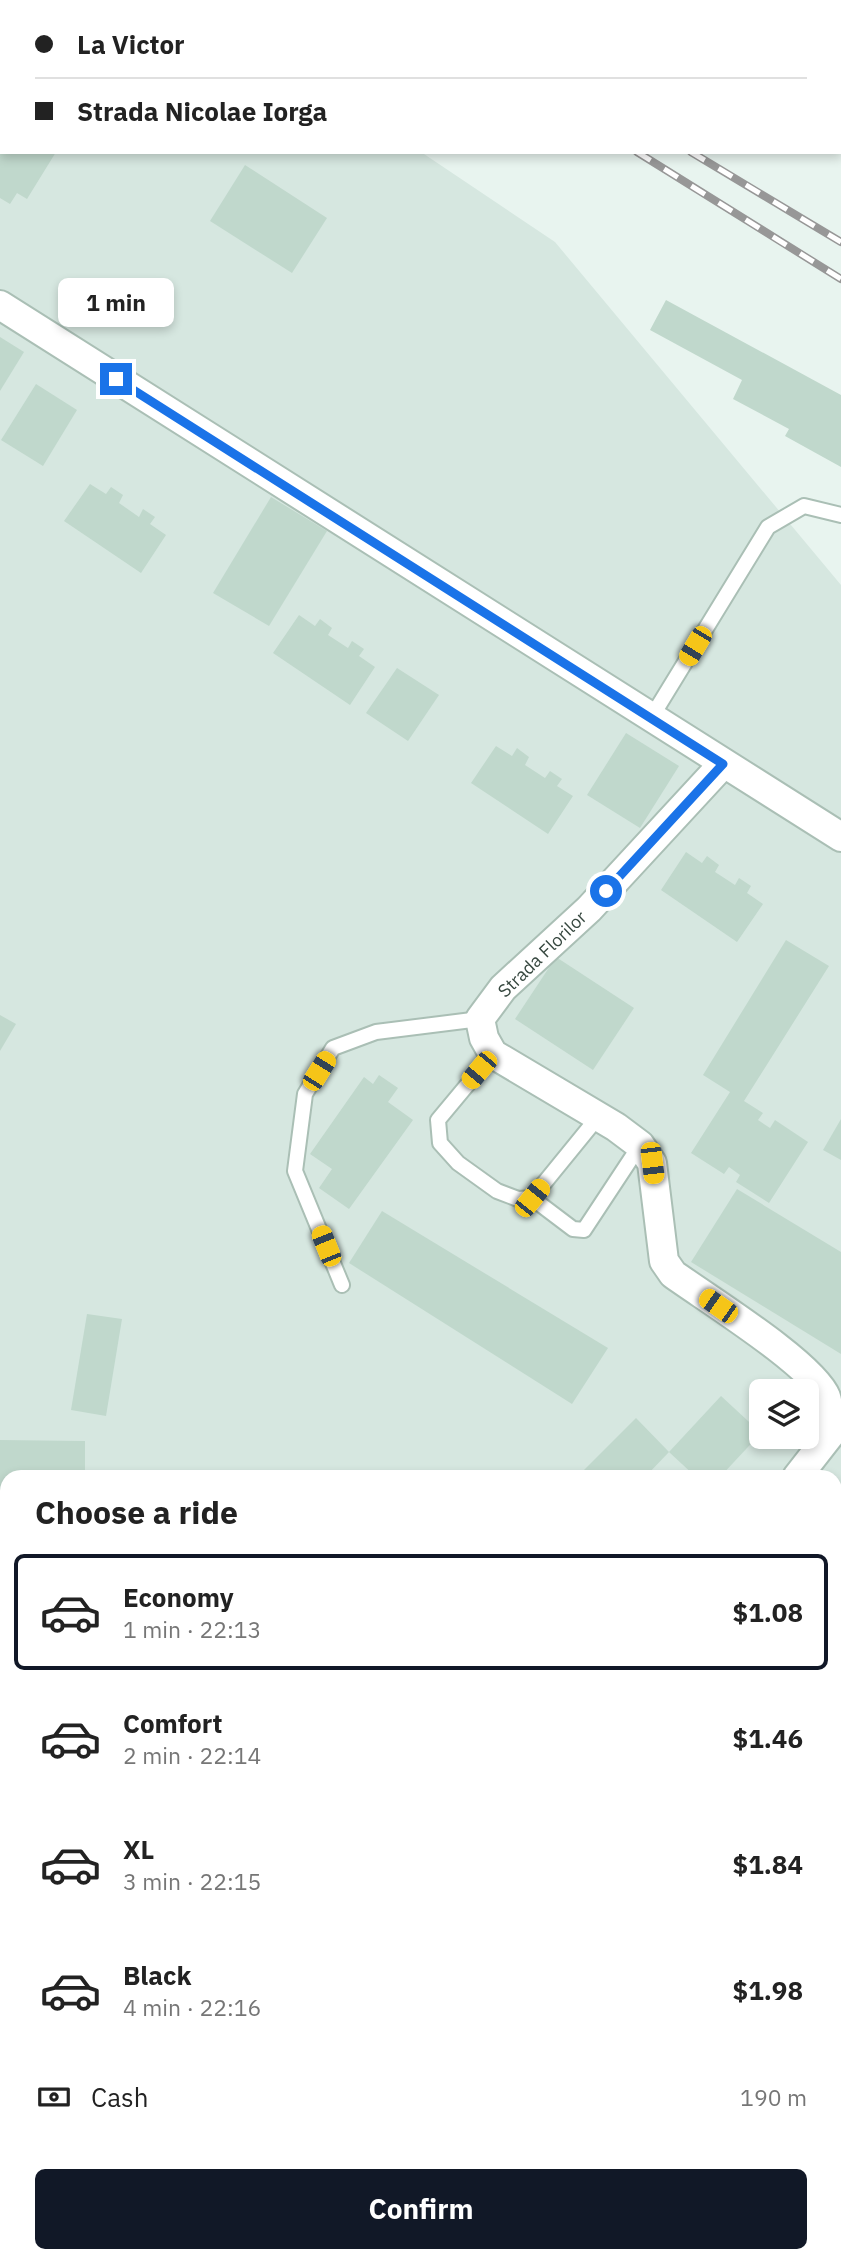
<!DOCTYPE html>
<html lang="en">
<head>
<meta charset="utf-8">
<style>
  :root { --surface:#fff; --page:#f6f6f6; --text:#222; --muted:#767676; --line:#e0e0e0; --accent:#111827 }
  body { margin:0; font-family:"IBM Plex Sans",sans-serif; background:var(--page); color:var(--text); height:100vh; display:flex; flex-direction:column; font-size:26px; white-space:nowrap }
  * { box-sizing:border-box; margin:0 }
  p { font-size:23px; color:var(--muted) }
  .icon { flex:none; width:38px; height:38px; fill:none; stroke:currentColor; stroke-width:2; stroke-linecap:round; stroke-linejoin:round }
  .map { position:relative; flex:1; overflow:hidden }
  .sheet { position:absolute; left:0px; top:1470px; width:842px; height:793px; display:flex; flex-direction:column; background:var(--surface); border-radius:21px 21px 0 0; box-shadow:0 4px 10px #0003 }
  .sheet>* { flex:none }
  .banner { position:absolute; left:0px; top:0px; width:842px; height:154px; box-shadow:0 4px 10px #0003; display:grid; align-content:center; height:154px; padding:0 35px; background:var(--surface) }
  .tools { position:absolute; left:749px; top:1379px; display:grid; gap:14px }
  .tools a { display:grid; place-items:center; width:70px; height:70px; border-radius:10px; background:var(--surface); box-shadow:0 4px 10px #0003; font-size:35px }
  .end { position:absolute; width:32px; height:32px; margin:-16px; border:9px solid #1a73e8; background:#fff; box-shadow:0 0 0 4px #fff }
  .from { border-radius:50% }
  .bubble { position:absolute; height:49px; border-radius:10px; background:var(--surface); box-shadow:0 4px 10px #0003; font-size:23px; font-weight:800; line-height:49px; text-align:center }
  .car { position:absolute; width:21px; height:42px; margin:-21px -10px; border-radius:9px; box-shadow:0 0 5px 2px #0007; background:linear-gradient(#f5c518 24%,#345 0 40%,#f5c518 0 76%,#345 0 86%,#f5c518 0) }
  .banner b { display:flex; align-items:center; gap:24px; height:66px; font-size:26px }
  .banner b+b { border-top:2px solid var(--line) }
  .banner i { width:18px; height:18px; background:var(--text) }
  ul { padding:0; list-style:none }
  li { display:flex; align-items:center; gap:21px; height:116px; margin:0 14px 10px; padding:0 21px; border:4px solid transparent; border-radius:10px }
  li div { flex:1 }
  li b { display:block; font-size:26px }
  li em { font-style:normal; font-weight:800 }
  li.active { border-color:var(--accent) }
  li>.icon { width:63px; height:63px; stroke-width:1.5 }
  h2 { padding:0 35px; font-size:32px; line-height:84px }
  .pay { display:flex; align-items:center; gap:18px; height:77px; padding:0 35px; font-size:26px }
  .pay p { margin-inline-start:auto }
  .primary-button { display:flex; gap:14px; margin-top:auto; padding:14px 35px }
  .primary-button a { flex:1; height:80px; border-radius:10px; background:var(--accent); color:#fff; font-size:28px; font-weight:800; line-height:80px; text-align:center }
  .map>svg:first-child { display:block }
</style>
</head>
<body>
<div class="map">
<svg width="841" height="2262" viewBox="0 0 841 2262">
  <rect width="100%" height="100%" fill="#e8f4ef"/>
  <!-- residential -->
  <path fill="#d6e7e0" fill-rule="evenodd" d="M0,0H192L195,2H2V152H421L555,242L841,585V2262H0ZM761,1391H807V1437H761ZM7,1477H835V2256H7Z"/>
  <!-- building -->
  <g fill="#c0d8cc">
    <polygon points="0,152 56,152 27,199 17,193 10,204 0,198"/>
    <polygon points="245,165 327,218 292,273 210,221"/>
    <polygon points="666,300 841,395 841,467 785,436 789,429 733,399 742,380 650,330"/>
    <polygon points="0,337 24,352 0,391"/>
    <polygon points="36,384 77,410 43,466 1,440"/>
    <polygon points="90,484 106,494 111,487 123,495 119,503 139,517 143,509 155,517 150,524 166,535 141,573 64,521"/>
    <polygon points="271,497 327,531 269,626 213,593"/>
    <polygon points="299,615 315,626 320,619 332,628 328,635 348,648 352,641 364,649 359,656 375,667 350,705 273,653"/>
    <polygon points="397,668 439,695 408,741 366,713"/>
    <polygon points="626,733 679,766 640,828 587,795"/>
    <polygon points="496,746 512,756 517,748 529,757 525,765 545,778 550,771 562,779 557,786 573,796 548,834 471,783"/>
    <polygon points="686,852 702,863 707,856 719,865 715,872 735,885 739,878 751,886 747,893 763,904 737,942 661,890"/>
    <polygon points="786,940 829,966 744,1101 763,1113 758,1120 770,1128 775,1120 808,1142 769,1203 736,1182 740,1175 729,1167 724,1174 691,1153 730,1092 703,1075"/>
    <polygon points="556,957 634,1008 593,1070 515,1019"/>
    <polygon points="0,1015 16,1024 0,1051"/>
    <polygon points="379,1075 398,1088 388,1102 413,1120 349,1209 319,1188 332,1169 310,1154 364,1077 373,1084"/>
    <polygon points="841,1119 841,1160 823,1150"/>
    <polygon points="737,1189 841,1252 841,1354 691,1262"/>
    <polygon points="382,1211 608,1348 572,1404 349,1263"/>
    <polygon points="87,1314 122,1319 106,1416 71,1410"/>
    <polygon points="721,1396 761,1433 720,1477 696,1477 669,1452"/>
    <polygon points="636,1418 669,1452 645,1477 577,1477"/>
    <polygon points="0,1440 85,1441 85,1477 7,1477 7,1688 0,1688"/>
    <polygon points="835,1703 841,1707 841,1782 835,1778"/>
    <polygon points="841,2034 841,2182 835,2178 835,2045"/>
    <polygon points="841,2202 841,2262 824,2262 828,2256 835,2256 835,2212"/>
    <rect x="228" y="2256" width="70" height="6"/>
    <polygon points="465,2256 495,2256 506,2262 462,2262"/>
    <polygon points="719,2256 806,2256 802,2262 715,2262"/>
  </g>
  <g fill="none" stroke-linecap="round" stroke-linejoin="round">
    <!-- service casing -->
    <g stroke="#aabfb5" stroke-width="18">
      <g id="service">
        <polyline points="651,718 768,527 804,506 841,515"/>
        <polyline points="493,1054 438,1120 440,1143 458,1163 497,1191 518,1199 532,1198 598,1117"/>
        <polyline points="532,1198 573,1229 584,1230 640,1145"/>
        <polyline points="342,1285 295,1171 305,1094 333,1048 376,1032 480,1019"/>
      </g>
    </g>
    <!-- minor casing -->
    <g stroke="#aabfb5" stroke-width="32">
      <g id="minor">
        <polyline points="0,305 841,837"/>
        <path d="M723,764L589,909L503,988L480,1019L484,1038L493,1054L616,1127L640,1145L652,1163L664,1261L673,1274C706,1298 813,1364 826,1397C830,1408 828,1424 829,1436L797,1477"/>
        <polyline points="835,1682 841,1686"/>
        <polyline points="835,1958 841,1948"/>
        <polyline points="0,2082 7,2075"/>
        <polyline points="639,2262 643,2256"/>
      </g>
    </g>
    <!-- service -->
    <use href="#service" stroke="#fff" stroke-width="14"/>
    <!-- minor -->
    <use href="#minor" stroke="#fff" stroke-width="28"/>
    <!-- rail casing -->
    <g stroke="#979797" stroke-width="8">
      <g id="rail">
        <polyline points="392,0 394,2"/>
        <polyline points="435,0 438,2"/>
        <polyline points="637,152 841,279"/>
        <polyline points="691,152 841,242"/>
      </g>
    </g>
    <!-- rail -->
    <use href="#rail" stroke="#fff" stroke-width="5" stroke-dasharray="16" stroke-linecap="butt"/>
  </g>
  <g fill="none" stroke-linecap="round" stroke-linejoin="round">
    <!-- route -->
    <polyline stroke="#1a73e8" stroke-width="9" points="116,379 723,764 606,891"/>
  </g>
  <g text-anchor="middle" dominant-baseline="central" stroke-width="6" stroke-linejoin="round" paint-order="stroke">
    <!-- street labels -->
    <g font-size="18" fill="#36473f" stroke="#fff">
      <text transform="translate(542 954) rotate(-44)">Strada Florilor</text>
    </g>
  </g>
</svg>
<div class="tools">
<a><svg class="icon" aria-label="layers" viewBox="0 0 24 24"><path d="M12 4l9 5-9 5-9-5zM3 14l9 5 9-5"/></svg></a>
</div>
<i class="end from" style="left:606px;top:891px"></i>
<i class="end" style="left:116px;top:379px"></i>
<div class="bubble" style="left:58px;top:278px;width:116px">1 min</div>
<i class="car" style="left:695px;top:646px;rotate:211deg"></i>
<i class="car" style="left:479px;top:1070px;rotate:220deg"></i>
<i class="car" style="left:319px;top:1071px;rotate:32deg"></i>
<i class="car" style="left:652px;top:1163px;rotate:173deg"></i>
<i class="car" style="left:532px;top:1198px;rotate:39deg"></i>
<i class="car" style="left:326px;top:1246px;rotate:338deg"></i>
<i class="car" style="left:718px;top:1306px;rotate:305deg"></i>
<div class="banner">
<b><i class="from"></i>La Victor</b>
<b><i></i>Strada Nicolae Iorga</b>
</div>
<section class="sheet">
<h2>Choose a ride</h2>
<ul>
<li class="active"><svg class="icon" aria-label="car" viewBox="0 0 24 24"><path d="M5 17H2v-5l4-1 3-4h7l3 4 3 1v5h-3M9 17h6M6 11h13"/><circle cx="7" cy="17" r="2"/><circle cx="17" cy="17" r="2"/></svg><div><b>Economy</b><p>1 min · 22:13</p></div><em>$1.08</em></li>
<li><svg class="icon" aria-label="car" viewBox="0 0 24 24"><path d="M5 17H2v-5l4-1 3-4h7l3 4 3 1v5h-3M9 17h6M6 11h13"/><circle cx="7" cy="17" r="2"/><circle cx="17" cy="17" r="2"/></svg><div><b>Comfort</b><p>2 min · 22:14</p></div><em>$1.46</em></li>
<li><svg class="icon" aria-label="car" viewBox="0 0 24 24"><path d="M5 17H2v-5l4-1 3-4h7l3 4 3 1v5h-3M9 17h6M6 11h13"/><circle cx="7" cy="17" r="2"/><circle cx="17" cy="17" r="2"/></svg><div><b>XL</b><p>3 min · 22:15</p></div><em>$1.84</em></li>
<li><svg class="icon" aria-label="car" viewBox="0 0 24 24"><path d="M5 17H2v-5l4-1 3-4h7l3 4 3 1v5h-3M9 17h6M6 11h13"/><circle cx="7" cy="17" r="2"/><circle cx="17" cy="17" r="2"/></svg><div><b>Black</b><p>4 min · 22:16</p></div><em>$1.98</em></li>
</ul>
<div class="pay"><svg class="icon" aria-label="cash" viewBox="0 0 24 24"><path d="M3 7h18v10H3z"/><circle cx="12" cy="12" r="2"/></svg>Cash<p>190 m</p></div>
<div class="primary-button"><a>Confirm</a></div>
</section>
</div>
</body>
</html>
